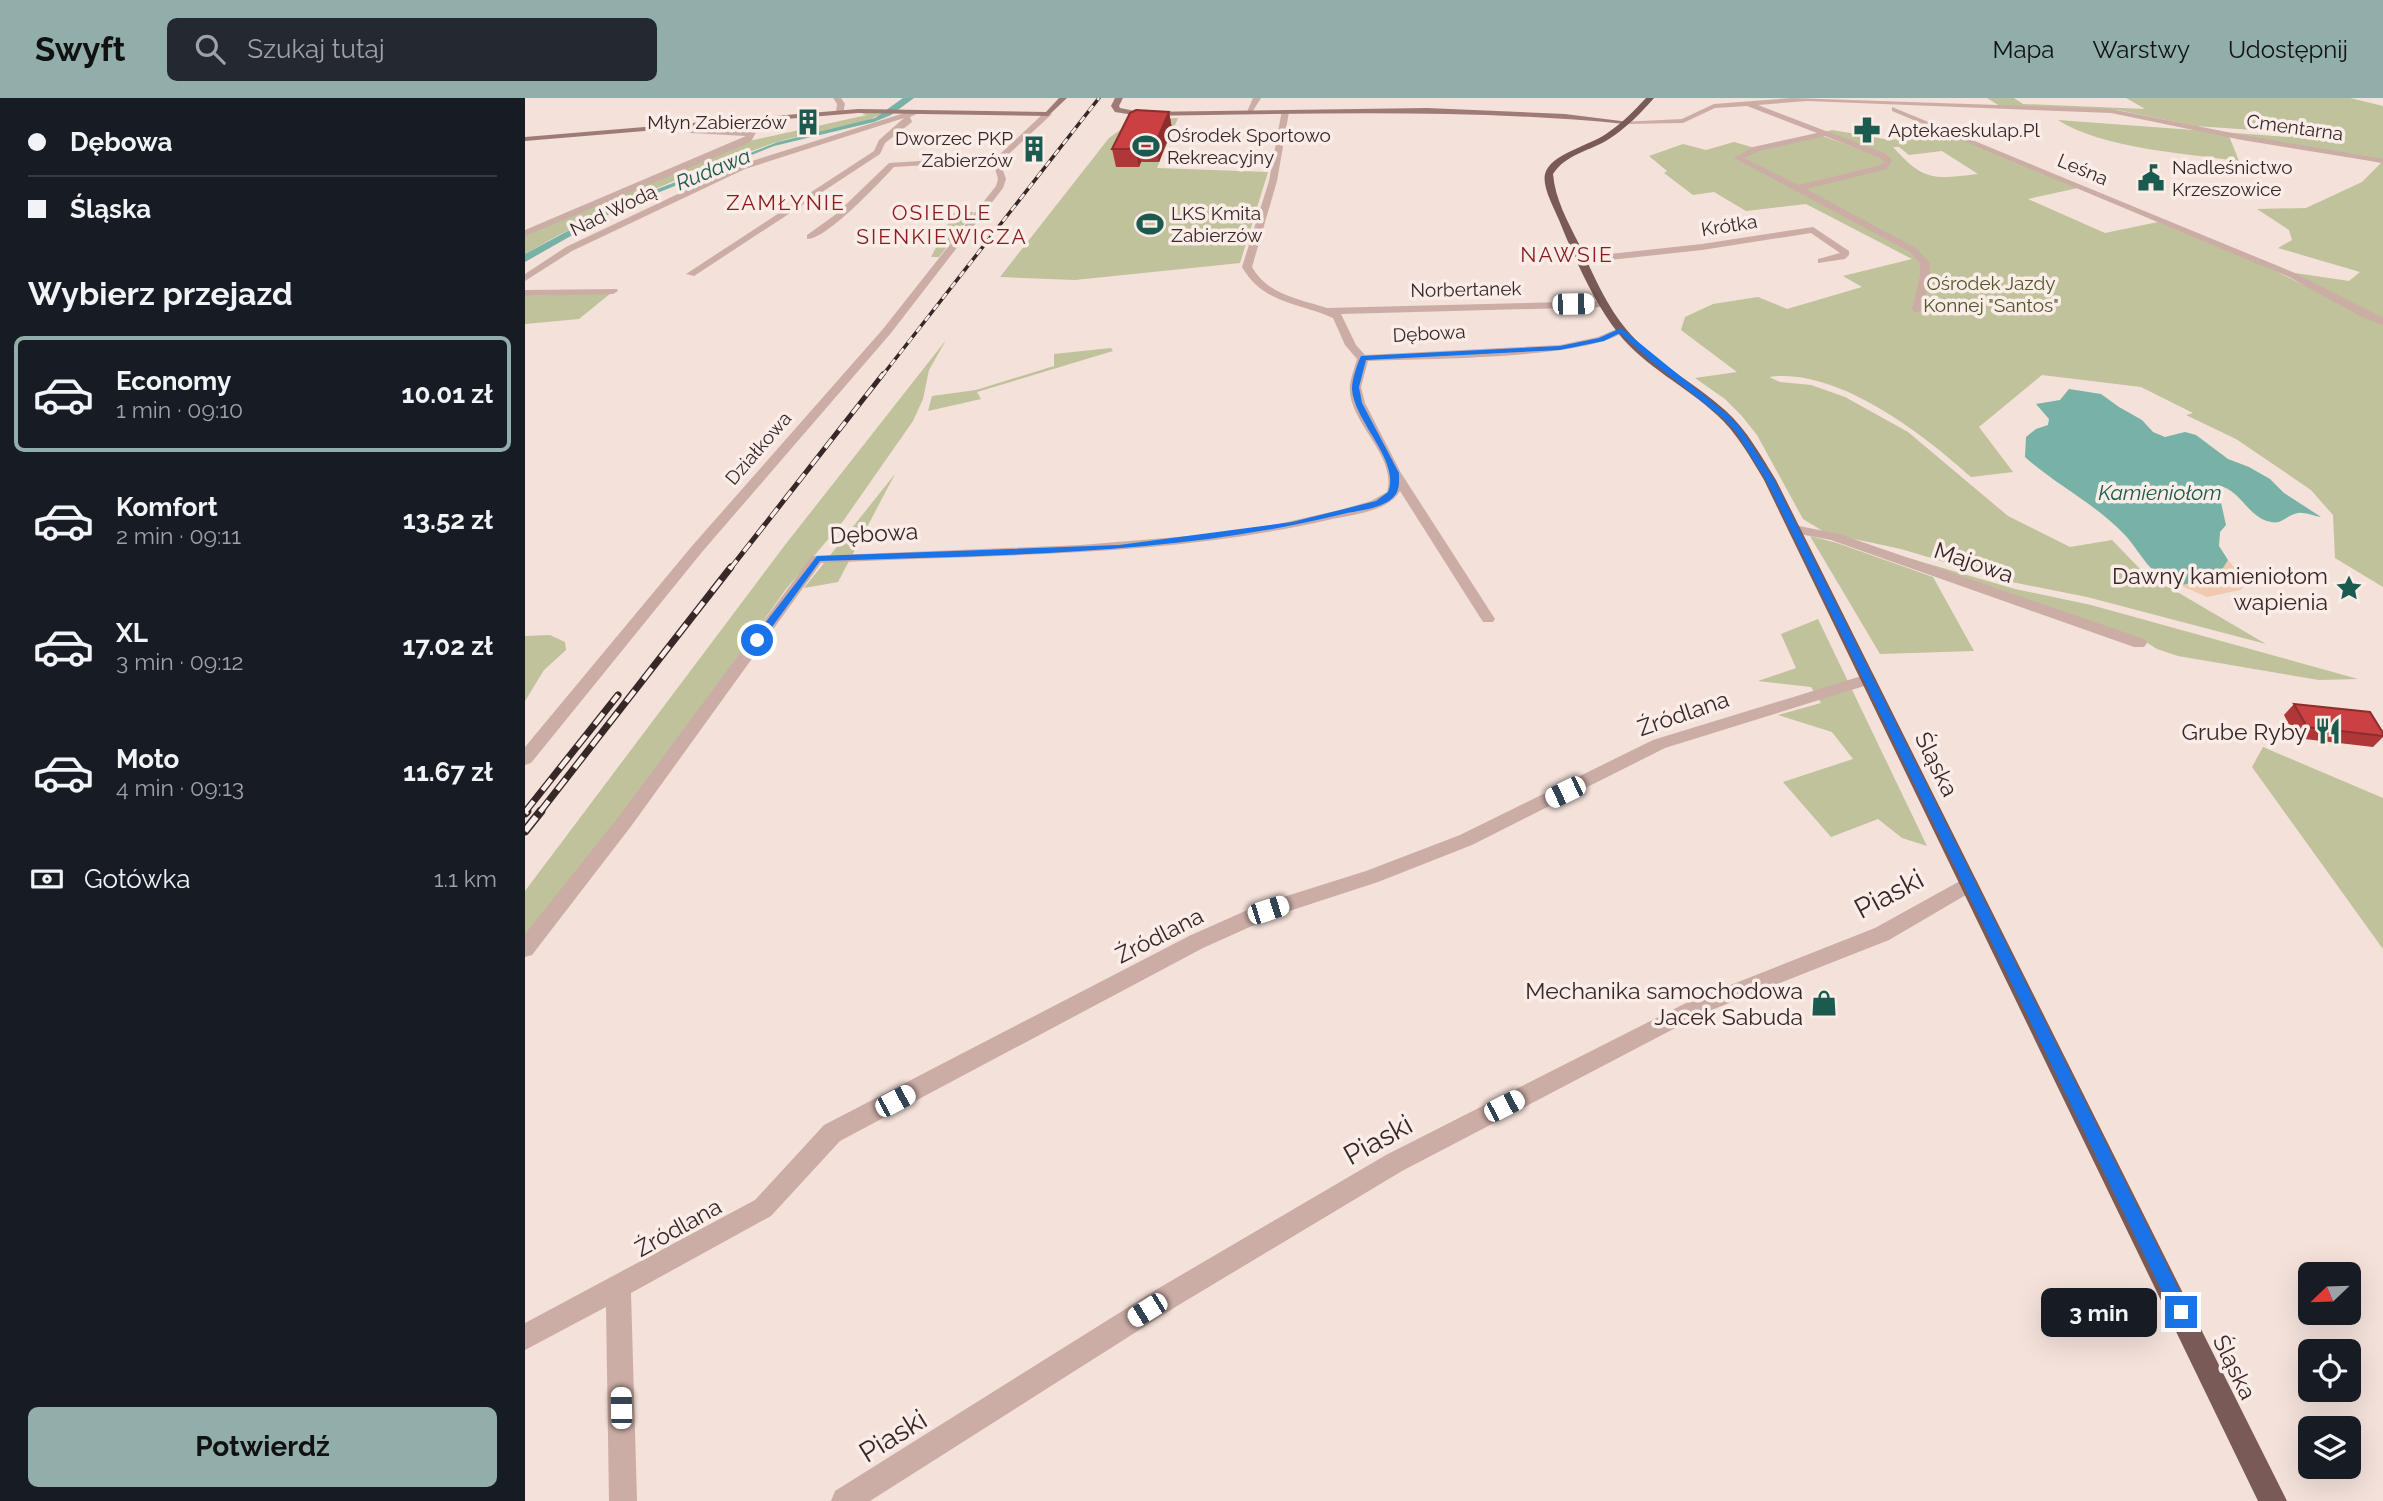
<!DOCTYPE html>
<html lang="pl">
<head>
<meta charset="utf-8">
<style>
  :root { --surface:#171b24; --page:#242831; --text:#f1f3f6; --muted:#9ea1a6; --line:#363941; --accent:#91aeaa }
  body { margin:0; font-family:Raleway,sans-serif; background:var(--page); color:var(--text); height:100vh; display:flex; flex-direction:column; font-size:26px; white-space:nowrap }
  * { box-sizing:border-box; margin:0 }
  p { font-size:23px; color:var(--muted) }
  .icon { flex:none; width:38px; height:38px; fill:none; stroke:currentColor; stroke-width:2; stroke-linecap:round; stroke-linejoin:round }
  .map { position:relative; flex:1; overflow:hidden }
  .details { display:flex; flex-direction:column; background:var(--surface); width:525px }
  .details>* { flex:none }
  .guide { display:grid; align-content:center; height:154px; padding:0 28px; background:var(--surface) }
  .needle { width:46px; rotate:247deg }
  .controls { position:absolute; left:1773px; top:1164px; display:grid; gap:14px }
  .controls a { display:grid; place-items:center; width:63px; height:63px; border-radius:10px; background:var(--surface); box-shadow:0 7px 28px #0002; font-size:35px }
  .end { position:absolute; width:32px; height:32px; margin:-16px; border:9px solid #1a73e8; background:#fff; box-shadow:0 0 0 4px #fff }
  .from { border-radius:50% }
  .bubble { position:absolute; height:49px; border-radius:10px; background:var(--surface); box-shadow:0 7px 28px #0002; font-size:23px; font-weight:700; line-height:49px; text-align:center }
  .car { position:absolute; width:21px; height:42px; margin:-21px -10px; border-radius:9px; box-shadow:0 0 5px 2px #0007; background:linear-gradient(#fff 24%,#345 0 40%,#fff 0 76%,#345 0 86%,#fff 0) }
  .guide b { display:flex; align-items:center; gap:24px; height:66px; font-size:26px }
  .guide b+b { border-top:2px solid var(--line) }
  .guide i { width:18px; height:18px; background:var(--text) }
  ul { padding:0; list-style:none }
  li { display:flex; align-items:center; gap:21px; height:116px; margin:0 14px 10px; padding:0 14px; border:4px solid transparent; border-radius:10px }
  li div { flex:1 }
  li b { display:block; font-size:26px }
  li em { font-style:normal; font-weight:700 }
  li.on { border-color:var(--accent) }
  li>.icon { width:63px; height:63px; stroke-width:1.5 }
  h2 { padding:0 28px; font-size:32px; line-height:84px }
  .pay { display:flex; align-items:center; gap:18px; height:77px; padding:0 28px; font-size:26px }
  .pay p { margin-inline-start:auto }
  .primary-button { display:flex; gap:14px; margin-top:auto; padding:14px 28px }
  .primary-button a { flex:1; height:80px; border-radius:10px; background:var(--accent); color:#111; font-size:28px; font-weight:700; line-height:80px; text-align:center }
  header { display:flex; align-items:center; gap:42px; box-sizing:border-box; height:98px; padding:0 35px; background:var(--accent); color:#111 }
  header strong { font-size:33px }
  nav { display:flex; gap:38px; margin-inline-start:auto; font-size:24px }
  .search { width:490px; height:63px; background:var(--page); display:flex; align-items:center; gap:18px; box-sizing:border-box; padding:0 24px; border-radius:10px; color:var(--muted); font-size:26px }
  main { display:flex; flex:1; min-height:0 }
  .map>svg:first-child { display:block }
</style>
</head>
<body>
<header>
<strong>Swyft</strong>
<div class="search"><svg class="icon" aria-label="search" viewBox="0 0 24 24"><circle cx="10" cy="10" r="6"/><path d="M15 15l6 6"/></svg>Szukaj tutaj</div>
<nav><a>Mapa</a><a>Warstwy</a><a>Udostępnij</a></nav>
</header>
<main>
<section class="details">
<div class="guide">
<b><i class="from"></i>Dębowa</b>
<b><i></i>Śląska</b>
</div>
<h2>Wybierz przejazd</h2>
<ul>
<li class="on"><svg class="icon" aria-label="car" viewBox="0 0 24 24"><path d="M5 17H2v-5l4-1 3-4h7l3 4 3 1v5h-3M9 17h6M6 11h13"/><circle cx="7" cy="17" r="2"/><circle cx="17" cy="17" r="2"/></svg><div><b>Economy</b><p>1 min · 09:10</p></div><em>10.01 zł</em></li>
<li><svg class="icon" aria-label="car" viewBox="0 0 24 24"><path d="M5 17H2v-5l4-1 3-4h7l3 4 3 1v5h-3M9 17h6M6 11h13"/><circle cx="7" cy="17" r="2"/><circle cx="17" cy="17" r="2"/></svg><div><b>Komfort</b><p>2 min · 09:11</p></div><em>13.52 zł</em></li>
<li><svg class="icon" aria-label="car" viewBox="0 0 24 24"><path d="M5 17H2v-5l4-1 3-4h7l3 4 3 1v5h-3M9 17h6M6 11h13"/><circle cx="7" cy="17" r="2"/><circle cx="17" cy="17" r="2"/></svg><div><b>XL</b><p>3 min · 09:12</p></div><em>17.02 zł</em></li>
<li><svg class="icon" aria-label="car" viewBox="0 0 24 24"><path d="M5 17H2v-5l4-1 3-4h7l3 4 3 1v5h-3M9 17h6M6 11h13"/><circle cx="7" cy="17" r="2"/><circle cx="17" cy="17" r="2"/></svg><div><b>Moto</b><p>4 min · 09:13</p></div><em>11.67 zł</em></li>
</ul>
<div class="pay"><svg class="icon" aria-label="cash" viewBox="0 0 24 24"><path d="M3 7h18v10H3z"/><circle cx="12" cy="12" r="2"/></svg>Gotówka<p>1.1 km</p></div>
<div class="primary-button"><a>Potwierdź</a></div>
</section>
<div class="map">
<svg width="1858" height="1403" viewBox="0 0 1858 1403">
  <rect width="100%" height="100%" fill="#f3e1da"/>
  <!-- green -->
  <g fill="#bfc29a" fill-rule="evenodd">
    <path d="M1462,0H1489L1498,6L1620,11L1601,0H1825L1858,8V489L1810,460L1808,417L1786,392L1711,341L1661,317L1668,315L1616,289L1517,277L1454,329L1488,374L1446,379C1398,336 1312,269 1244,279L1255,284L1286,287L1320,299L1383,334L1483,418L1545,449L1587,442L1618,474L1741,546L1562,499L1487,484L1376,451L1301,435L1278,421L1232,337L1216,317L1200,301L1170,280L1212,274L1156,232L1160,219L1188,206L1233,199L1262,211L1337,189L1318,178L1387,161L1281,106L1221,113L1189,94L1168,97L1139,75L1142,73L1124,58L1158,46L1181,52L1209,44L1230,50L1298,38L1363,62L1299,34L1307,32L1365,42L1419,33L1553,90L1503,101L1580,135L1633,124L1740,168L1779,187L1770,175L1824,183L1835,174L1753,150L1767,142L1764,132L1732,111L1781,110L1837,84L1856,65L1780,49L1704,38L1714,63C1663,56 1575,50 1533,22L1763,39L1759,34L1670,28L1593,12L1478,10ZM1368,49H1374L1384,57L1417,53L1453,76C1409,81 1399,84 1368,49Z"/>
    <path d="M339,15H358C325,34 284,33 249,45C163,75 79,110 0,156V137L224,43L342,17L337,16Z"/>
    <polygon points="653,20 632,70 743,74 715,165 550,182 475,179 584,40 609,22"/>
    <polygon points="449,114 414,159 406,159 429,115"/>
    <polygon points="86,195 54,221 0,226 0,198"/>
    <polygon points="421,242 404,272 398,301 388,323 316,426 261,491 137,665 0,844 0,793 260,447"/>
    <polygon points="586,250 588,253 452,294 456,301 403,313 407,298 451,292 529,268 529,256"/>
    <polygon points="370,376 313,484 279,490"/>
    <polygon points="1285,438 1312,445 1408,479 1449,553 1355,556"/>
    <polygon points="1363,454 1490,491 1566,507 1833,581 1794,582 1653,558 1632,551 1616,541"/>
    <polygon points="1293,521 1402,748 1377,740 1353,721 1306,739 1258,684 1328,661 1307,634 1253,617 1296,605 1286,589 1233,583 1271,570 1256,536"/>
    <polygon points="25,537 40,544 41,552 19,572 0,603 0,538"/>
    <polygon points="1738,649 1858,700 1858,851 1727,669"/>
  </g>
  <!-- sand -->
  <path fill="#f0c9af" d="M1703,462L1715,476L1718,489L1715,492L1682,499L1652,486C1668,486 1693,474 1703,462Z"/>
  <!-- water -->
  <g fill="#78b1a5">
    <polygon points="378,0 389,0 366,17 349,24 249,48 95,110 0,164 0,156 89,108 253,44 350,20"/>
    <path d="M1544,291L1576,296L1594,309L1617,322L1628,334L1640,339L1660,334L1671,337L1703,361L1724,369L1745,381L1759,395L1796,419C1789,418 1779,414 1773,415C1759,418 1757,428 1742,423C1721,416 1715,391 1692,387L1701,427L1695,434L1694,448L1703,462L1696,473C1691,474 1685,474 1681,476C1671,481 1664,489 1652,486C1625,480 1615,452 1598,435C1569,405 1531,387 1500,359L1501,339L1511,331L1523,327L1524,321L1511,306L1535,302Z"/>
  </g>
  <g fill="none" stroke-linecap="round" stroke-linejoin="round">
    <!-- street -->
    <g fill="#cbada6" fill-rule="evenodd">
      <polygon points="308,0 316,0 320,6 318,16 311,14 312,6"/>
      <polygon points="728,0 736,0 726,16 722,14"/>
      <path d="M1267,0L1586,11L1717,37L1858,61V65L1717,42L1586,15L1282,3L1233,7L1361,56L1367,62L1362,71L1281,91L1391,150L1405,165V178L1397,212L1392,215L1387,212L1395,178V165L1385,154L1209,60L1228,49L1292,35L1222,8L1190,10L1158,25L1100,26L1096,24L1157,21L1189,6ZM1300,38L1355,60L1359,64L1356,67L1274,87L1219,60L1234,53Z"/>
      <polygon points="1367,9 1770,175 1858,220 1858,227 1837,219 1764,179 1367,13"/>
      <polygon points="389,12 396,14 385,19 387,24 360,45 355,56 169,178 161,176 349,53 354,42 379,20 220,71 47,153 0,183 0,176 41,149 214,67"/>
      <path d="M757,12L764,14L752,83L727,169C743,197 774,201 802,210L1079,203L1084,206L1079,209L816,216L831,247L840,257L1035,247L1073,239L1096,229L1101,232C1066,262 896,260 843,263L836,289L840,305L876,375L970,521L968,524H958L875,393C863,414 825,417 803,422C637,460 466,456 296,465L107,727L7,857L0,859V836L95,717L287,458L556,447L688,436L753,426L815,412L846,403L862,394C873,357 821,323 825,287C826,279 830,269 832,261L820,247L808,220C773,204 738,206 717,169L744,83Z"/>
      <path d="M520,14L527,16L475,64L481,81L478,90L366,235L177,454L6,665L0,667V649L167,448L358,231L471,88L473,81L468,63L369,69C354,85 301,142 282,141V137L310,117L364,65L473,58Z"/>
      <polygon points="230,20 237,22 227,42 219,47 0,138 0,132 221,38 166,35 151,31 151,27 223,34"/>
      <polygon points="1288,129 1324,153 1324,157 1320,161 1293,165 1293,161 1315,155 1286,135 1177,152 1057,165 1052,162 1057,159 1177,146"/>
      <polygon points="92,191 93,193 88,196 0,198 0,192"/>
      <polygon points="1269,427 1314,436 1619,541 1622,545 1619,549 1609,549 1306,442 1264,434 1264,428"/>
      <polygon points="1343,576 1351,581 1349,585 1140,650 947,747 853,784 749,818 678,850 315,1043 246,1118 106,1195 112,1403 84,1403 81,1209 0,1252 0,1225 230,1102 299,1027 664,838 736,806 841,773 935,737 1128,642"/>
      <polygon points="1444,778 1451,781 1453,786 1451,791 1364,842 1179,915 877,1073 652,1208 345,1403 306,1403 310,1393 634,1190 861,1057 1165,903 1350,830"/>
    </g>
    <!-- secondary -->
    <g fill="#9f7b77" fill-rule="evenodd">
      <polygon points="534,0 542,0 523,18 333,15 0,43 0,39 333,11 521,14"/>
      <path d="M590,0H598L594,8L595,10L615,14L902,10L1040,16L1104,24L1100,26C939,10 777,16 615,18L590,14L586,8Z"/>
    </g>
    <!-- primary -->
    <path fill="#795a57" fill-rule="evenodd" d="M1121,0H1129C1116,15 1100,31 1084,41C1065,53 1041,56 1028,76C1030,101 1043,124 1054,146C1067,174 1081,207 1101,231C1128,264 1169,284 1201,313C1222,332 1236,358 1251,382L1762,1403H1733L1239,382C1225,359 1212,335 1192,317C1161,288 1120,269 1093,235C1068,203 1049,159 1034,122C1029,110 1017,89 1020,76C1025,56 1066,47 1081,36C1096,26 1109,13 1121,0Z"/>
    <!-- rail-far3 casing -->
    <g stroke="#372827" stroke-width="3.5">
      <polyline id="rail-far3" points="357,278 574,0"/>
    </g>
    <!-- rail-far2 casing -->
    <g stroke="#372827" stroke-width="5">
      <polyline id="rail-far2" points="205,471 358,276"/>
    </g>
    <!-- rail-far1 casing -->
    <g stroke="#372827" stroke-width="7">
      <g id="rail-far1">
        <polyline points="0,714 93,597"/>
        <polyline points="15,714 206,469"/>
      </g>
    </g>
    <!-- rail casing -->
    <g stroke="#372827" stroke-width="9">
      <g id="rail">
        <polyline points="0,715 2,713"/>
        <polyline points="0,733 16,713"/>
      </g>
    </g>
    <!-- rail-far3 -->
    <use href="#rail-far3" stroke="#faece7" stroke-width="2.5" stroke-dasharray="7" stroke-linecap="butt"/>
    <!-- rail-far2 -->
    <use href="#rail-far2" stroke="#faece7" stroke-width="3.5" stroke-dasharray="11" stroke-linecap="butt"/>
    <!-- rail-far1 -->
    <use href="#rail-far1" stroke="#faece7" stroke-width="4.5" stroke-dasharray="14" stroke-linecap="butt"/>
    <!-- rail -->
    <use href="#rail" stroke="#faece7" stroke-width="6" stroke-dasharray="18" stroke-linecap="butt"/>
  </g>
  <!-- wall -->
  <g fill="#af3738">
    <polygon points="644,14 647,31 634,64 616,64 614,69 591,69 587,51"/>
    <polygon points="1769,606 1858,635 1858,639 1848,649 1771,640 1759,617"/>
  </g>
  <!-- shaded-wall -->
  <g fill="#8e2d2e">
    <polygon points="644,14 647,31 634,64 630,46"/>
    <polygon points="612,47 616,64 614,69 610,51"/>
  </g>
  <!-- building -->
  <g fill="#cb4041" stroke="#8e2d2e" stroke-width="2">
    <polygon points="611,12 644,14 630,46 612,47 610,51 587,51 605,15"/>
    <polygon points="1769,606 1845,614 1858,635 1858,638 1782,629"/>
  </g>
  <!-- route -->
  <path fill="#1a73e8" d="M1096,230L1203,317L1216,331L1249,382L1662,1208L1664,1214L1662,1220L1656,1222L1650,1220L1241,382L1211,334L1198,320L1126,263L1095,235L1079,243L1035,252L841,262L834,289L837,305L874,375C874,382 875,389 871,396C861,411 834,412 818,416C647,458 469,457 295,463L236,544L227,542L292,458L594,447L767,424L851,403L863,394C876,363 829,324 827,291C827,281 832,267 836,258L1035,248L1074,240Z"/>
  <!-- icons -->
  <defs>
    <g id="building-bare" transform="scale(2.1)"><path d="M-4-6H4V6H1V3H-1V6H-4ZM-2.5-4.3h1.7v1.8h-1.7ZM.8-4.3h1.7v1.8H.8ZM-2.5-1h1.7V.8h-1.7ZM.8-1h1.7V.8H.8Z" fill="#1b5a4e" stroke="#faece7" stroke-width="2.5" paint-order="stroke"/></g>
    <g id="pharmacy-bare" transform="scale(2.1)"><path d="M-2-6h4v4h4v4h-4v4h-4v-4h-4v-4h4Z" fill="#1b5a4e" stroke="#faece7" stroke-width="2.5" paint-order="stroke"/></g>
    <g id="stadium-bare" transform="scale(2.1)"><path d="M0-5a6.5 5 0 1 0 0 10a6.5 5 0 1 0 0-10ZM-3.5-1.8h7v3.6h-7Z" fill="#1b5a4e" stroke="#faece7" stroke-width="2.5" paint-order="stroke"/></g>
    <g id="civic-bare" transform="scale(2.1)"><path d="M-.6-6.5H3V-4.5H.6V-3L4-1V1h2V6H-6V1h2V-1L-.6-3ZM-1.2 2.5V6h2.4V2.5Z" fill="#1b5a4e" stroke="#faece7" stroke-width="2.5" paint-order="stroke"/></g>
    <g id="sight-bare" transform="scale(2.1)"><path d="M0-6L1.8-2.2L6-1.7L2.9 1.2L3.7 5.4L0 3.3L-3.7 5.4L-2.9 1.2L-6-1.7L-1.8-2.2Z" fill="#1b5a4e" stroke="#faece7" stroke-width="2.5" paint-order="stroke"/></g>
    <g id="restaurant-bare" transform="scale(2.1)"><path d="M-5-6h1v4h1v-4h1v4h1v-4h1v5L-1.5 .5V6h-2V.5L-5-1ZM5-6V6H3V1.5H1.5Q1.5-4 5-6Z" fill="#1b5a4e" stroke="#faece7" stroke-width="2.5" paint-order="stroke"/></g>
    <g id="shop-bare" transform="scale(2.1)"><path d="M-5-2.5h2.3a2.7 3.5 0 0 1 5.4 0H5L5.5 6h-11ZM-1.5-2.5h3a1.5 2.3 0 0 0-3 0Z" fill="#1b5a4e" stroke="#faece7" stroke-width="2.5" paint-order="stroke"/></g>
  </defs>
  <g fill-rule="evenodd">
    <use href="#building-bare" x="283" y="24"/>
    <use href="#pharmacy-bare" x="1342" y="32"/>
    <use href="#stadium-bare" x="621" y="48"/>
    <use href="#building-bare" x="509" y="51"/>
    <use href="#civic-bare" x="1626" y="80"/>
    <use href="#stadium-bare" x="625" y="126"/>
    <use href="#sight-bare" x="1824" y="490"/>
    <use href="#restaurant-bare" x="1803" y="633"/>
    <use href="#shop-bare" x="1299" y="905"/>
  </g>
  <g text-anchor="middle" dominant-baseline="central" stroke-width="7" stroke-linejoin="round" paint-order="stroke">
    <!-- far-poi labels -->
    <g font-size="19" fill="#372827" stroke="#faece7" text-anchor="start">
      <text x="262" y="24" text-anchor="end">Młyn Zabierzów</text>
      <text x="1363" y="32">Aptekaeskulap.Pl</text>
      <text x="642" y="37">Ośrodek Sportowo<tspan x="642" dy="22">Rekreacyjny</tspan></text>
      <text x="488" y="40" text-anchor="end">Dworzec PKP<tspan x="488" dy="22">Zabierzów</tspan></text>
      <text x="1647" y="69">Nadleśnictwo<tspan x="1647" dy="22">Krzeszowice</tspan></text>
      <text x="646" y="115">LKS Kmita<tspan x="646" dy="22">Zabierzów</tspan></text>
    </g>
    <!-- far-street labels -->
    <g font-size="19" fill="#372827" stroke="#faece7">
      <text transform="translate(1770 29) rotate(8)">Cmentarna</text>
      <text transform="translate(1558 71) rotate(23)">Leśna</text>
      <text transform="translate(88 112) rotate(-26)">Nad Wodą</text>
      <text transform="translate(1204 127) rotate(-9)">Krótka</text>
      <text transform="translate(941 191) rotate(-1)">Norbertanek</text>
      <text transform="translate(904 235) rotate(-3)">Dębowa</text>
      <text transform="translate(233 350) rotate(-49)">Działkowa</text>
    </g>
    <!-- far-park labels -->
    <g font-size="19" fill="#51562a" stroke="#faece7">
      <text x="1466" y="185">Ośrodek Jazdy<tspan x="1466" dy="22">Konnej "Santos"</tspan></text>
    </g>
    <!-- far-water labels -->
    <g font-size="21" font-style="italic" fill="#1b5a4e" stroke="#faece7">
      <text transform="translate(188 71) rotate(-22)">Rudawa</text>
      <text x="1635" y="394">Kamieniołom</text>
    </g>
    <!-- far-neighbourhood labels -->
    <g font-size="21" letter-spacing="2" fill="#891d1e" stroke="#faece7">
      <text x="261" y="104">ZAMŁYNIE</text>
      <text x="417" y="114">OSIEDLE<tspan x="417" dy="24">SIENKIEWICZA</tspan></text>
      <text x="1042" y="156">NAWSIE</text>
    </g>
    <!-- street labels -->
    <g font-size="23" fill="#372827" stroke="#faece7">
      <text transform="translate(349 435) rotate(-3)">Dębowa</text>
      <text transform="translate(1449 464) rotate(19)">Majowa</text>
      <text transform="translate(1158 615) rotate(-19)">Źródlana</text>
      <text transform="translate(1412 666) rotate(64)">Śląska</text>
      <text transform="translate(634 837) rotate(-27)">Źródlana</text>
      <text transform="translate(153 1129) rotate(-29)">Źródlana</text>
      <text transform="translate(1710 1269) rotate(64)">Śląska</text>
    </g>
    <!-- poi labels -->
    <g font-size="23" fill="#372827" stroke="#faece7" text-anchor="end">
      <text x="1803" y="477">Dawny kamieniołom<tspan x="1803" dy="26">wapienia</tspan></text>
      <text x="1782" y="633">Grube Ryby</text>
      <text x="1278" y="892">Mechanika samochodowa<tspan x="1278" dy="26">Jacek Sabuda</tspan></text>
    </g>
    <!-- near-street labels -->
    <g font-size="28" fill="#372827" stroke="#faece7">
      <text transform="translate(1364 796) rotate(-28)">Piaski</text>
      <text transform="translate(853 1042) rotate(-29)">Piaski</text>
      <text transform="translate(368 1338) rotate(-32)">Piaski</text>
    </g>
  </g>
</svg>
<div class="controls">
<a><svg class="needle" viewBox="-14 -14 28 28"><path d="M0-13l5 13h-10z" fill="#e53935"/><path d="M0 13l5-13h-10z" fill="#9ea1a6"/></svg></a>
<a><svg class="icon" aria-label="locate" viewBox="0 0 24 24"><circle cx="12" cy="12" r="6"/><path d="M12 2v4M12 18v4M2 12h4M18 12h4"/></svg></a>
<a><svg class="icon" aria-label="layers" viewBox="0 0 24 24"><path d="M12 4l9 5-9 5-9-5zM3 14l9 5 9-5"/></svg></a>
</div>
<i class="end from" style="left:232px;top:542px"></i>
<i class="end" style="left:1656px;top:1214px"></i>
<div class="bubble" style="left:1516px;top:1190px;width:116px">3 min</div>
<i class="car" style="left:1048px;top:206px;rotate:89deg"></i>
<i class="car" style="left:1040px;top:694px;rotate:244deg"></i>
<i class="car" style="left:743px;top:812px;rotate:72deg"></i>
<i class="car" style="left:370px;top:1003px;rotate:62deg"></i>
<i class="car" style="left:979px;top:1008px;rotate:63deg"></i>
<i class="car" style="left:622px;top:1212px;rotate:238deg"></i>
<i class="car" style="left:96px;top:1310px;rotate:359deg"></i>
</div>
</main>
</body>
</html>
